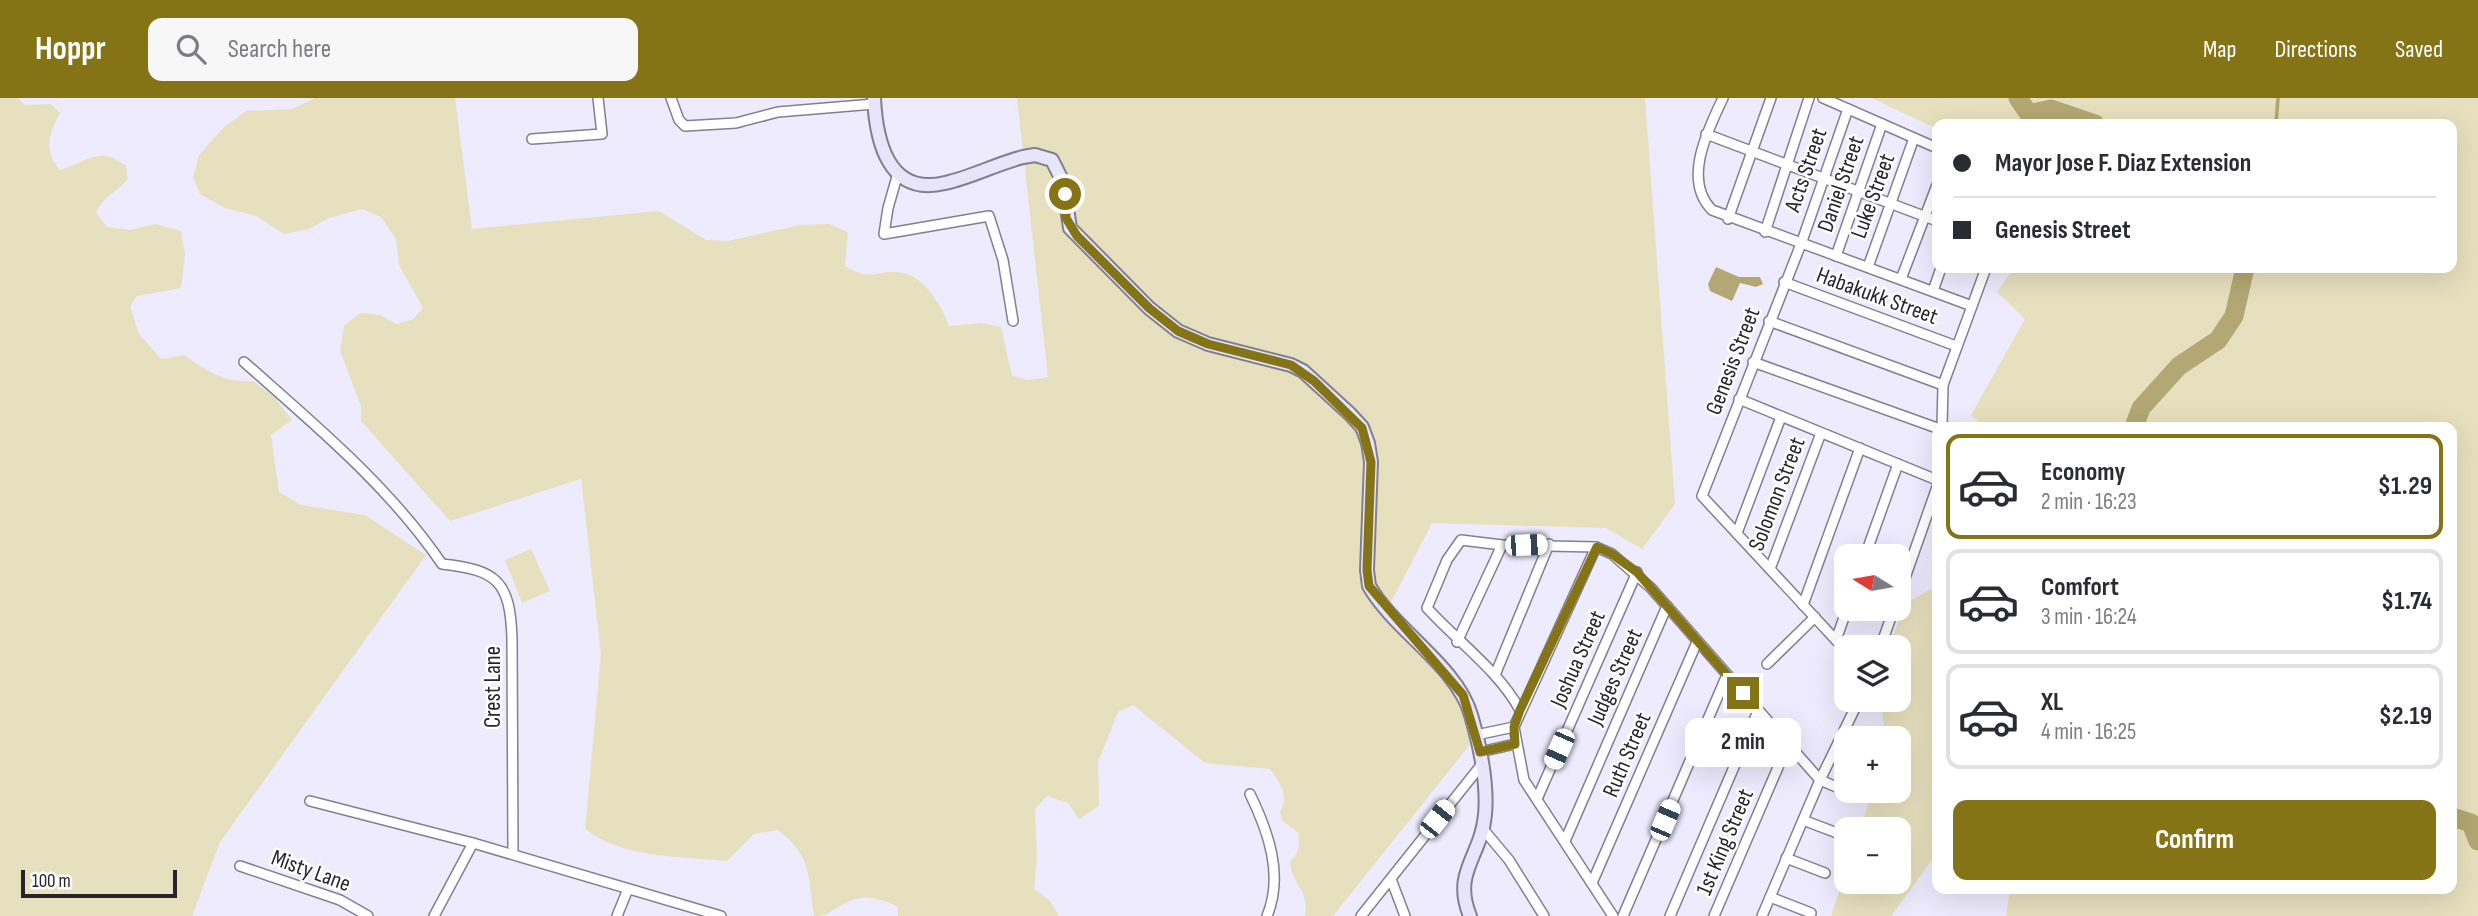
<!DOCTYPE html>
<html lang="en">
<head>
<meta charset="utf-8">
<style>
  :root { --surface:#fff; --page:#f7f7f7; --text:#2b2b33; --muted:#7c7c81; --line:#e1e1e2; --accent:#847416 }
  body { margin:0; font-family:"Sofia Sans Condensed",sans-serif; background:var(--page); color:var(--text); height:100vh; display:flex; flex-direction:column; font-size:26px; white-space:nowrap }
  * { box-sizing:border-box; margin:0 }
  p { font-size:23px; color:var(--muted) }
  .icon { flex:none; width:38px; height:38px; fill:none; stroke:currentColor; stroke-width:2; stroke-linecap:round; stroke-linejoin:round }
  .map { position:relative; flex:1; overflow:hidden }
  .details { position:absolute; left:1932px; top:324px; width:525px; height:472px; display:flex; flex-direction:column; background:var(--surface); border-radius:14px; box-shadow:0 7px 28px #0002 }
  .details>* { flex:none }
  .hud { position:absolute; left:1932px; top:21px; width:525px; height:154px; border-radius:14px; box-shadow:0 7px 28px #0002; display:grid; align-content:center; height:154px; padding:0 21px; background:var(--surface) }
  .needle { width:46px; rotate:281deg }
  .controls { position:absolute; left:1834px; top:446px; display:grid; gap:14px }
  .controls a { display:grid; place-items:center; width:77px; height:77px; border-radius:14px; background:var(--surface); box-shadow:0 7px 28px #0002; font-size:35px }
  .scale { position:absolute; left:21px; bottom:18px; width:156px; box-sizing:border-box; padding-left:7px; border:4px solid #26252c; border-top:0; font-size:19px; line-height:24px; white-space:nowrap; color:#26252c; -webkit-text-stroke:5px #fff; paint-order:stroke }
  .end { position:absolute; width:32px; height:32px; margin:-16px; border:9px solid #847416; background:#fff; box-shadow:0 0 0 4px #fff }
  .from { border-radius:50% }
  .bubble { position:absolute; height:49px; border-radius:14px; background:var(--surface); box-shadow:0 7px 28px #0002; font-size:23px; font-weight:700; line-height:49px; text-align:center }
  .car { position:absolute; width:21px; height:42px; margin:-21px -10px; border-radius:9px; box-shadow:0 0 5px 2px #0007; background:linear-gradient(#fff 24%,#345 0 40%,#fff 0 76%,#345 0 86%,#fff 0) }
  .hud b { display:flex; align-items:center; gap:24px; height:66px; font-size:26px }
  .hud b+b { border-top:2px solid var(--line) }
  .hud i { width:18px; height:18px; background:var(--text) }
  ul { padding:12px 0 0; list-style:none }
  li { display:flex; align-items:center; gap:21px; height:105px; margin:0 14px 10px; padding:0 7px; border:4px solid var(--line); border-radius:14px }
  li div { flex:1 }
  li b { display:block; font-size:26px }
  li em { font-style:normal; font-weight:700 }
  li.current { border-color:var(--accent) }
  li>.icon { width:63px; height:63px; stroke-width:1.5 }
  .action { display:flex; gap:14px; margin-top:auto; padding:14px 21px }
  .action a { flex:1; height:80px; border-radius:14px; background:var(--accent); color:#fff; font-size:28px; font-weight:700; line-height:80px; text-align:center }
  header { display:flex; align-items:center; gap:42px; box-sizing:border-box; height:98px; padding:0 35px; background:var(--accent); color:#fff }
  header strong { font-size:33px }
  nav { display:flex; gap:38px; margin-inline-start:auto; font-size:24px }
  .search { width:490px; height:63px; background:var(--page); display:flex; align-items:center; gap:18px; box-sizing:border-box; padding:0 24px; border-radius:14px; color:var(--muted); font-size:26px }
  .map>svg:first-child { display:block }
</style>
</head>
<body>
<header>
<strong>Hoppr</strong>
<div class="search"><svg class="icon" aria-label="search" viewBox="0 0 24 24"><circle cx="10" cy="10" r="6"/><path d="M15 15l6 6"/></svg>Search here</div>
<nav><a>Map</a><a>Directions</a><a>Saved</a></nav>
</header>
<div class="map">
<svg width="2478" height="818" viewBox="0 0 2478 818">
  <rect width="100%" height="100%" fill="#eeebfe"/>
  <!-- green -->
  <g fill="#e7e0be">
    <path d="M0,0H18L24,7L50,6L60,15C49,35 43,53 60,72C89,63 98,47 126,68L128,81C117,94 102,99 96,115L107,129L130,132L155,126L181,133L185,157L181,190L137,198L130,208L139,236L161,261L184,257C207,273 224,285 253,283L274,299L292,322L271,337L279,394L301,407L365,417L426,457L220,744L192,818H0Z"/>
    <path d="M315,0H455L472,131L659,113L706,142L728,143L800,127L829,126L848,134L845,168C874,186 878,169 903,175C925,179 943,210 949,228L981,225L1001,229L1012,278L1028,282L1048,279L1017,0H1645L1675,406L1642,451L1606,430L1432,425L1390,506L1381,512L1462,606L1472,644L1333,818H1305C1310,792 1291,786 1290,764C1299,755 1300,747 1298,735L1282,722L1280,715C1289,696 1281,687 1270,671L1205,665L1133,607L1118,614L1098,664L1099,708L1079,721L1068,705L1047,698L1035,711L1037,759L1034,791L1050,803L1059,818H898L897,808C879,800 863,795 844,806C831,812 829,818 814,818C808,779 812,758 778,732L754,736L727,763C680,758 624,761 585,731L601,556L581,381L450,423L361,323V308L340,253L344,228L360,215L381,217L396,226L412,222L423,210L399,167L396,141L381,119L362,111L329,120L309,131L284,136L256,118L225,110L200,96L193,79L199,57L224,29L246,13L292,11Z"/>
    <polygon points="1872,0 2478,0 2478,818 2006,818 2010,791 2452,791 2452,329 1984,329 1971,317 2025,221 1997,194 2014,170 2452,170 2452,26 1937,26 1937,31"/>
    <polygon points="531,451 550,493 522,505 505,462"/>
    <polygon points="1937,488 1937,755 1891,818 1831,818 1846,773 1846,784 1899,784 1899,732 1860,731 1873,693 1899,693 1899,640 1886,640 1880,602 1899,602 1899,550 1890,549 1904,506"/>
  </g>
  <!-- water -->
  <polygon fill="#b3a873" points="1716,169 1739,179 1760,179 1763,186 1756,189 1740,185 1732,203 1710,193 1708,186"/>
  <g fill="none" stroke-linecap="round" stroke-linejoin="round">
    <!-- stream -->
    <polyline stroke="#b3a873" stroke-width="3.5" points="2276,26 2278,0"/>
    <!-- river -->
    <g stroke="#b3a873" stroke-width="19">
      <polyline points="2018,0 2029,16 2051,11 2095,26"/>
      <polyline points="2134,329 2141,310 2179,268 2218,242 2234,218 2245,170"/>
      <polyline points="2452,719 2471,725 2478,743"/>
    </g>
    <!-- street casing -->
    <g stroke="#827f90" stroke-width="12">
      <g id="street">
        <polyline points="671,0 679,22 685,28 736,25 778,14 874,6"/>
        <path d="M1723,0C1708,32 1682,82 1712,112L1972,208"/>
        <polyline points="1823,0 1937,50"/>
        <polyline points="1706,36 1937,123"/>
        <polyline points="532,41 602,36 598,0"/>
        <polyline points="898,75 888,110 884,136 989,118 1003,162 1013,223"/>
        <polyline points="1728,121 1771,0"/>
        <polyline points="1765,134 1809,0"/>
        <polyline points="1836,158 1882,26"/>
        <polyline points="1868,169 1914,40"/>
        <polyline points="1901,181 1937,87"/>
        <polyline points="1784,184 1956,248"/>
        <polyline points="1933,193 1941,170"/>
        <polyline points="1769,223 1943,287"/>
        <path d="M244,264C315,327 388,387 442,466C497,472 510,483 512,540L513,756"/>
        <polyline points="1753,264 1937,330"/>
        <polyline points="1739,301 1937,382"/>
        <polyline points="1942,329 1943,287 1986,170"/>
        <polyline points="1737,435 1781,319"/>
        <polyline points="1596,449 1514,629 1524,682 1613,818"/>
        <polyline points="1865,458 1898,366"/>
        <polyline points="1770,471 1821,335"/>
        <polyline points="1899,497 1937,389"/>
        <polyline points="1803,507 1860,350"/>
        <polyline points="1836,542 1847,511"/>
        <polyline points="1457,544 1502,447"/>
        <polyline points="1880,550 1894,511"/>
        <polyline points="1846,553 1702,398 1801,146 1848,11"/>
        <polyline points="1767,566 1815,519"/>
        <polyline points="1495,577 1549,446"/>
        <path d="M1520,612C1498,572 1458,544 1427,510L1447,462L1461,442L1502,447L1596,449L1612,456L1651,490L1820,682L1846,693"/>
        <polyline points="1476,637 1514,629"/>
        <polyline points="1480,654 1515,646"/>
        <polyline points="1847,693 1860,699"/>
        <path d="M1250,696C1268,733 1284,777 1267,818"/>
        <polyline points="1537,701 1637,474"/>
        <polyline points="310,703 473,745 721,818"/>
        <polyline points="1803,722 1837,735"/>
        <polyline points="1483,731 1509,762 1544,818"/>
        <polyline points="1565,743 1667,508"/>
        <polyline points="1786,760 1825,775"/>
        <polyline points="240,768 340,802 368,818"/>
        <polyline points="1391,781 1405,818"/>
        <polyline points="1592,785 1697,544"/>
        <polyline points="1770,799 1811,815"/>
        <polyline points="434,818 473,745"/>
        <polyline points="617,818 628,791"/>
        <polyline points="1361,818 1482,666"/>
        <polyline points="1623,818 1727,577"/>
        <polyline points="1670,818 1758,613"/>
        <polyline points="1714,818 1788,646"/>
        <polyline points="1762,818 1820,682 1859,602"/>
      </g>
    </g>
    <!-- secondary casing -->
    <g stroke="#827f90" stroke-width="16">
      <path id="secondary" d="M874,0C876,42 888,99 945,85C972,79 996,66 1023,59L1035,57L1052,62L1063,84L1070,130L1149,210L1178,233L1208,246L1291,267L1303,273L1350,316L1362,329L1368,345L1371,364L1367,472L1369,488C1395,533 1457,568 1471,617C1480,648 1488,684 1485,717C1481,759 1452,774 1470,818"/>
    </g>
    <!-- street -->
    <use href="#street" stroke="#fff" stroke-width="9"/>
    <!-- secondary -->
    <use href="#secondary" stroke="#e8e4fa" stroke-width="12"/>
  </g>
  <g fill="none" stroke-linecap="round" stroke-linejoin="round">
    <!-- route -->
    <polyline stroke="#847416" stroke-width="9" points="1065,96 1066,120 1077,138 1149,210 1178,233 1208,246 1291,267 1314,283 1362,330 1371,364 1367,472 1369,488 1463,597 1480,654 1515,646 1514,629 1520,612 1597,449 1612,456 1637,474 1743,595"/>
  </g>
  <g text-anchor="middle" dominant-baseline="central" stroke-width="5" stroke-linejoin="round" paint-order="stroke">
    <!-- street labels -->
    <g font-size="23" fill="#26252c" stroke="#fff">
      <text transform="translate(1806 72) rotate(-71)">Acts Street</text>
      <text transform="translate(1841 86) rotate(-71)">Daniel Street</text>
      <text transform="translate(1873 98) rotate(-70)">Luke Street</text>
      <text transform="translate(1877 198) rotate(20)">Habakukk Street</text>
      <text transform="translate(1733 263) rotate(-69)">Genesis Street</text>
      <text transform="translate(1777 396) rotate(-69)">Solomon Street</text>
      <text transform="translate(1578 561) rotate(-66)">Joshua Street</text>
      <text transform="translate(1615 579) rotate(-66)">Judges Street</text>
      <text transform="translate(493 589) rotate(-90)">Crest Lane</text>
      <text transform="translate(1627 657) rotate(-67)">Ruth Street</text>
      <text transform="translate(1725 744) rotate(-67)">1st King Street</text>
      <text transform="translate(311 773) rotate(20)">Misty Lane</text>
    </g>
  </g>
</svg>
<div class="controls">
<a><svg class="needle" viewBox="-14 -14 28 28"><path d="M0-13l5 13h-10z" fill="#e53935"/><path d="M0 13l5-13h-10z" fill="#7c7c81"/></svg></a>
<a><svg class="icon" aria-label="layers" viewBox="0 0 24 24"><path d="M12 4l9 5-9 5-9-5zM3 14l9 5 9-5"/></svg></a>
<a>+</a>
<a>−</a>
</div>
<div class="scale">100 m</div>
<i class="end from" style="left:1065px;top:96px"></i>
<i class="end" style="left:1743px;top:595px"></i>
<div class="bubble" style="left:1685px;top:620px;width:116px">2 min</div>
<i class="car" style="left:1526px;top:447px;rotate:88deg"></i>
<i class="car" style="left:1559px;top:651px;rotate:204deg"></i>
<i class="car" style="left:1437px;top:721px;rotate:38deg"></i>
<i class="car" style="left:1665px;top:722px;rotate:23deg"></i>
<div class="hud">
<b><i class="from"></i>Mayor Jose F. Diaz Extension</b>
<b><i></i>Genesis Street</b>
</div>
<section class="details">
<ul>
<li class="current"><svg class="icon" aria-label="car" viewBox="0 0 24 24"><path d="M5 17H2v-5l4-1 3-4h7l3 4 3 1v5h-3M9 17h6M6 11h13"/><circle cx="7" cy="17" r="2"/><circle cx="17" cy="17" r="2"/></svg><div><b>Economy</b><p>2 min · 16:23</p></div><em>$1.29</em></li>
<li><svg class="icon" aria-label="car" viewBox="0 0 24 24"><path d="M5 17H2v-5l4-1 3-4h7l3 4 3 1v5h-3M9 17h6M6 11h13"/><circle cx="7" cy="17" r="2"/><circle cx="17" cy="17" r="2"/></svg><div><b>Comfort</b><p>3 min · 16:24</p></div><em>$1.74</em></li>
<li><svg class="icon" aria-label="car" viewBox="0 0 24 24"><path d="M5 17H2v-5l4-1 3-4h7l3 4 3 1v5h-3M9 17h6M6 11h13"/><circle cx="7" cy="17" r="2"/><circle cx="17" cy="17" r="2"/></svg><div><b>XL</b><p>4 min · 16:25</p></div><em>$2.19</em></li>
</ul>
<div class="action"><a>Confirm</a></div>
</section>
</div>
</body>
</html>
